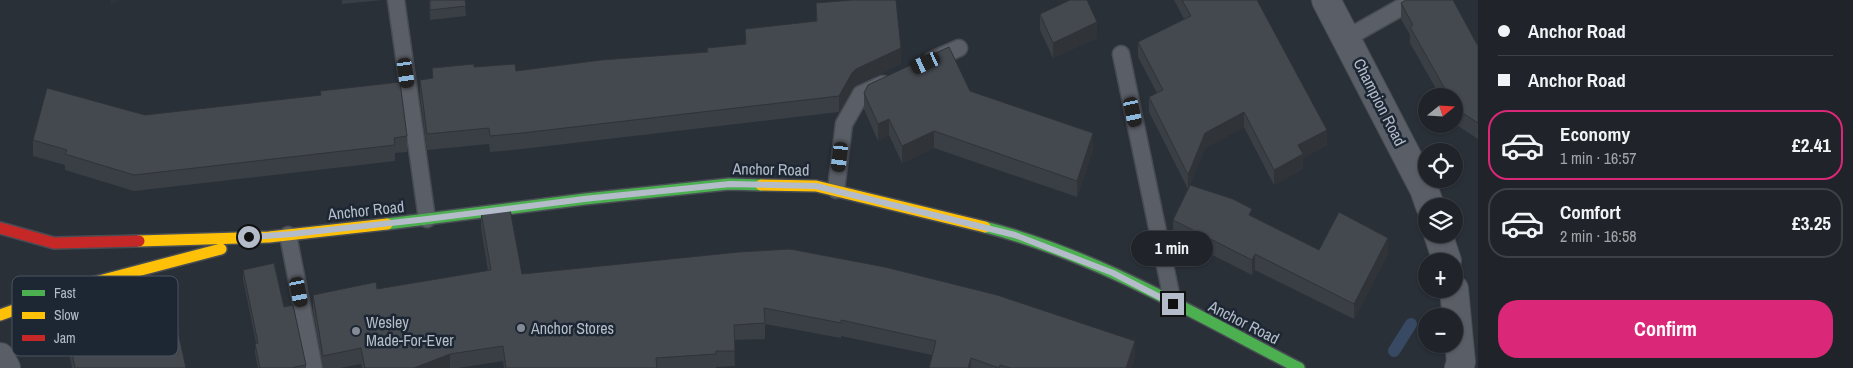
<!DOCTYPE html>
<html lang="en">
<head>
<meta charset="utf-8">
<style>
  :root { --surface:#20242a; --page:#282c32; --text:#f1f3f6; --muted:#a2a4a8; --line:#3d4147; --accent:#db2777 }
  body { margin:0; font-family:"Archivo Narrow",sans-serif; background:var(--page); color:var(--text); height:100vh; display:flex; flex-direction:column; font-size:19px; white-space:nowrap }
  * { box-sizing:border-box; margin:0 }
  p { font-size:16px; color:var(--muted) }
  .icon { flex:none; width:28px; height:28px; fill:none; stroke:currentColor; stroke-width:2; stroke-linecap:round; stroke-linejoin:round }
  .map { position:relative; flex:1; overflow:hidden }
  .panel { display:flex; flex-direction:column; background:var(--surface); width:375px }
  .panel>* { flex:none }
  .guide { display:grid; align-content:center; height:110px; padding:0 20px; background:var(--surface) }
  .needle { width:32px; rotate:72deg }
  .controls { position:absolute; left:1418px; top:88px; display:grid; gap:10px }
  .controls a { display:grid; place-items:center; width:45px; height:45px; border-radius:50%; background:var(--surface); box-shadow:0 1px 4px #0004,0 0 0 1px var(--line); font-size:25px }
  .end { position:absolute; width:22px; height:22px; margin:-11px; border:6px solid #b4bcc9; background:#111; box-shadow:0 0 0 2px #111 }
  .from { border-radius:50% }
  .bubble { position:absolute; height:35px; border-radius:18px; background:var(--surface); box-shadow:0 1px 4px #0004,0 0 0 1px var(--line); font-size:16px; font-weight:700; line-height:35px; text-align:center }
  .car { position:absolute; width:15px; height:30px; margin:-15px -8px; border-radius:6px; box-shadow:0 0 4px 1px #0007; background:linear-gradient(#222 24%,#8ab4d8 0 40%,#222 0 76%,#8ab4d8 0 86%,#222 0) }
  .guide b { display:flex; align-items:center; gap:18px; height:48px; font-size:19px }
  .guide b+b { border-top:1px solid var(--line) }
  .guide i { width:12px; height:12px; background:var(--text) }
  ul { padding:0; list-style:none }
  li { display:flex; align-items:center; gap:15px; height:70px; margin:0 10px 8px; padding:0 10px; border:2px solid var(--line); border-radius:20px }
  li div { flex:1 }
  li b { display:block; font-size:19px }
  li em { font-style:normal; font-weight:700 }
  li.on { border-color:var(--accent) }
  li>.icon { width:45px; height:45px; stroke-width:1.5 }
  .primary-button { display:flex; gap:10px; margin-top:auto; padding:10px 20px }
  .primary-button a { flex:1; height:58px; border-radius:20px; background:var(--accent); color:#fff; font-size:20px; font-weight:700; line-height:58px; text-align:center }
  main { display:flex; flex:1; min-height:0 }
  .map>svg:first-child { display:block }
</style>
</head>
<body>
<main>
<div class="map">
<svg width="1478" height="368" viewBox="0 0 1478 368">
  <rect width="100%" height="100%" fill="#2a3038"/>
  <g fill="none" stroke-linecap="round" stroke-linejoin="round">
    <!-- stream -->
    <polyline stroke="#384963" stroke-width="12" points="1394,351 1411,324"/>
    <!-- lane casing -->
    <g stroke="#484c53" stroke-width="19">
      <g id="lane">
        <polyline points="396,0 427,219"/>
        <polyline points="1347,38 1414,0"/>
        <polyline points="1121,54 1173,304"/>
        <polyline points="932,60 959,48"/>
        <polyline points="836,190 844,124 861,94 883,84"/>
        <polyline points="288,235 314,368"/>
      </g>
    </g>
    <!-- street casing -->
    <g stroke="#484c53" stroke-width="30">
      <g id="street">
        <polyline points="1326,0 1424,189 1430,206"/>
        <polyline points="1438,234 1447,261"/>
        <polyline points="1454,289 1461,362 1459,368"/>
        <polyline points="0,357 6,368"/>
      </g>
    </g>
    <!-- fast casing -->
    <g stroke="#484c53" stroke-width="14">
      <g id="fast">
        <polyline points="387,224 585,199 729,184 761,185"/>
        <path d="M985,227C1096,255 1198,316 1299,368"/>
      </g>
    </g>
    <!-- slow casing -->
    <g stroke="#484c53" stroke-width="14">
      <g id="slow">
        <polyline points="761,185 816,186 985,227"/>
        <polyline points="139,241 269,237 387,224"/>
        <polyline points="0,315 84,285 221,249"/>
      </g>
    </g>
    <!-- jam casing -->
    <g stroke="#484c53" stroke-width="14">
      <polyline id="jam" points="0,228 54,243 139,241"/>
    </g>
    <!-- lane -->
    <use href="#lane" stroke="#5a5e66" stroke-width="16"/>
    <!-- street -->
    <use href="#street" stroke="#5a5e66" stroke-width="28"/>
    <!-- fast -->
    <use href="#fast" stroke="#4caf50" stroke-width="11"/>
    <!-- slow -->
    <use href="#slow" stroke="#ffc107" stroke-width="11"/>
    <!-- jam -->
    <use href="#jam" stroke="#c62828" stroke-width="11"/>
  </g>
  <!-- wall -->
  <g fill="#3a3f45">
    <polygon points="342,0 383,0 342,4"/>
    <polygon points="429,0 465,0 466,16 430,20"/>
    <polygon points="1174,0 1257,0 1327,145 1303,158 1303,169 1274,185 1244,127 1205,148 1190,185 1319,250 1388,254 1354,319 1255,270 1252,275 1173,235 1173,220 1188,189 1149,112 1149,97 1157,93 1138,57 1138,42 1184,19"/>
    <polygon points="816,3 901,64 856,85 852,89 839,112 522,149 490,152 489,144 427,150 420,96 420,80 432,79 432,68 474,67 516,71 707,52 707,48 745,44 745,29 816,21"/>
    <polygon points="1401,3 1478,46 1478,139 1455,124 1454,122 1454,96 1440,96 1410,43 1410,35 1401,19"/>
    <polygon points="1040,14 1097,38 1053,58 1040,30"/>
    <polygon points="970,91 1093,149 1077,197 934,148 902,163 889,135 878,141 864,109 864,93"/>
    <polygon points="145,115 407,136 407,152 395,153 395,161 134,191 65,170 65,165 33,156 33,140"/>
    <polygon points="481,212 522,274 1135,356 1131,368 929,368 932,355 841,336 841,338 765,324 765,339 734,340 735,366 716,367 716,368 504,368 503,361 458,368 362,368 361,364 340,368 323,368 313,311 313,295 377,289 488,271 481,228"/>
    <polygon points="243,270 284,307 306,365 306,368 258,368 255,353 255,344 256,343 243,279"/>
    <polygon points="64,311 186,368 72,368 64,327"/>
  </g>
  <!-- shaded-wall -->
  <g fill="#303338">
    <polygon points="111,0 119,0 111,5"/>
    <polygon points="1097,22 1097,38 1053,58 1053,43"/>
    <polygon points="901,48 901,64 856,85 852,89 839,112 839,96 852,73 856,69"/>
    <polygon points="1244,112 1244,127 1205,148 1188,190 1188,175 1205,133"/>
    <polygon points="889,119 889,135 878,141 878,124"/>
    <polygon points="1327,130 1327,145 1303,158 1303,169 1274,185 1274,170 1298,145"/>
    <polygon points="934,131 934,148 902,163 902,146"/>
    <polygon points="1093,133 1093,149 1077,197 1077,181"/>
    <polygon points="1388,238 1388,254 1354,319 1354,304"/>
    <polygon points="1255,254 1255,270 1252,275 1252,260"/>
    <polygon points="1135,341 1135,356 1131,368 1126,368"/>
    <polygon points="450,354 450,368 414,368"/>
    <polygon points="971,358 971,368 968,368"/>
  </g>
  <!-- building -->
  <g fill="#444950" stroke="#303338">
    <polygon points="430,0 465,0 466,6 430,10"/>
    <polygon points="852,0 896,0 901,48 856,69 852,73 839,96 522,133 490,136 489,128 427,134 420,80 433,78 432,68 474,64 474,67 515,64 516,71 601,60 708,52 707,48 746,44 745,29 817,21 816,3"/>
    <polygon points="1070,0 1087,0 1097,22 1053,43 1040,14"/>
    <polygon points="1182,0 1257,0 1327,130 1298,145 1303,154 1274,170 1244,112 1205,133 1188,175 1149,97 1163,90 1138,42 1191,16"/>
    <polygon points="1406,0 1453,0 1478,46 1478,123 1455,108 1454,106 1454,96 1449,96 1410,27 1413,25 1401,3"/>
    <polygon points="949,47 970,91 1093,133 1077,181 934,131 902,146 889,119 878,124 864,93 868,85"/>
    <polygon points="400,82 407,136 394,138 395,145 134,175 65,154 67,150 33,140 47,88 145,115 321,95 320,91"/>
    <polygon points="1190,185 1233,199 1252,209 1249,215 1319,250 1339,212 1388,238 1354,304 1255,254 1252,260 1173,220"/>
    <polygon points="510,209 522,274 739,252 790,249 885,267 997,295 1135,341 1126,368 1010,368 1000,365 999,368 971,358 968,368 929,368 936,341 841,320 841,323 764,308 765,323 734,325 735,351 716,351 716,354 656,358 657,368 506,368 503,346 450,354 414,368 365,368 361,348 323,356 313,295 376,282 377,289 491,270 481,212"/>
    <polygon points="274,263 284,307 293,305 306,365 294,367 294,368 260,368 255,344 258,343 243,270"/>
    <polygon points="169,290 186,368 75,368 64,311"/>
  </g>
  <g fill="none" stroke-linecap="round" stroke-linejoin="round">
    <!-- route -->
    <polyline stroke="#b4bcc9" stroke-width="6" points="249,237 292,234 427,219 584,199 730,184 816,186 1015,235 1113,273 1173,304"/>
  </g>
  <!-- markers -->
  <g fill="#848b96" stroke="#1d2633" stroke-width="2">
    <circle cx="521" cy="328" r="5"/>
    <circle cx="356" cy="331" r="5"/>
  </g>
  <g text-anchor="middle" dominant-baseline="central" stroke-width="5" stroke-linejoin="round" paint-order="stroke">
    <!-- street labels -->
    <g font-size="16" fill="#b4bcc9" stroke="#1d2633">
      <text transform="translate(1380 102) rotate(63)">Champion Road</text>
      <text transform="translate(771 169) rotate(1)">Anchor Road</text>
      <text transform="translate(366 210) rotate(-6)">Anchor Road</text>
      <text transform="translate(1244 322) rotate(27)">Anchor Road</text>
    </g>
    <!-- poi labels -->
    <g font-size="16" fill="#b4bcc9" stroke="#1d2633" text-anchor="start">
      <text x="366" y="322">Wesley<tspan x="366" dy="18">Made-For-Ever</tspan></text>
      <text x="531" y="328">Anchor Stores</text>
    </g>
  </g>
  <!-- legend -->
  <rect x="12" y="276" width="166" height="80" rx="8" fill="#1d2633" stroke="#4a5360" stroke-width="1"/>
  <rect x="22" y="290" width="23" height="6" fill="#4caf50"/>
  <rect x="22" y="312" width="23" height="7" fill="#ffc107"/>
  <rect x="22" y="335" width="23" height="6" fill="#c62828"/>
  <g font-size="14" fill="#b4bcc9">
    <text x="54" y="298">Fast</text>
    <text x="54" y="320">Slow</text>
    <text x="54" y="343">Jam</text>
  </g>
</svg>
<div class="controls">
<a><svg class="needle" viewBox="-14 -14 28 28"><path d="M0-13l5 13h-10z" fill="#e53935"/><path d="M0 13l5-13h-10z" fill="#a2a4a8"/></svg></a>
<a><svg class="icon" aria-label="locate" viewBox="0 0 24 24"><circle cx="12" cy="12" r="6"/><path d="M12 2v4M12 18v4M2 12h4M18 12h4"/></svg></a>
<a><svg class="icon" aria-label="layers" viewBox="0 0 24 24"><path d="M12 4l9 5-9 5-9-5zM3 14l9 5 9-5"/></svg></a>
<a>+</a>
<a>−</a>
</div>
<i class="end from" style="left:249px;top:237px"></i>
<i class="end" style="left:1173px;top:304px"></i>
<div class="bubble" style="left:1131px;top:231px;width:82px">1 min</div>
<i class="car" style="left:926px;top:63px;rotate:245deg"></i>
<i class="car" style="left:406px;top:73px;rotate:172deg"></i>
<i class="car" style="left:1133px;top:112px;rotate:168deg"></i>
<i class="car" style="left:840px;top:157px;rotate:187deg"></i>
<i class="car" style="left:299px;top:292px;rotate:169deg"></i>
</div>
<section class="panel">
<div class="guide">
<b><i class="from"></i>Anchor Road</b>
<b><i></i>Anchor Road</b>
</div>
<ul>
<li class="on"><svg class="icon" aria-label="car" viewBox="0 0 24 24"><path d="M5 17H2v-5l4-1 3-4h7l3 4 3 1v5h-3M9 17h6M6 11h13"/><circle cx="7" cy="17" r="2"/><circle cx="17" cy="17" r="2"/></svg><div><b>Economy</b><p>1 min · 16:57</p></div><em>£2.41</em></li>
<li><svg class="icon" aria-label="car" viewBox="0 0 24 24"><path d="M5 17H2v-5l4-1 3-4h7l3 4 3 1v5h-3M9 17h6M6 11h13"/><circle cx="7" cy="17" r="2"/><circle cx="17" cy="17" r="2"/></svg><div><b>Comfort</b><p>2 min · 16:58</p></div><em>£3.25</em></li>
</ul>
<div class="primary-button"><a>Confirm</a></div>
</section>
</main>
</body>
</html>
